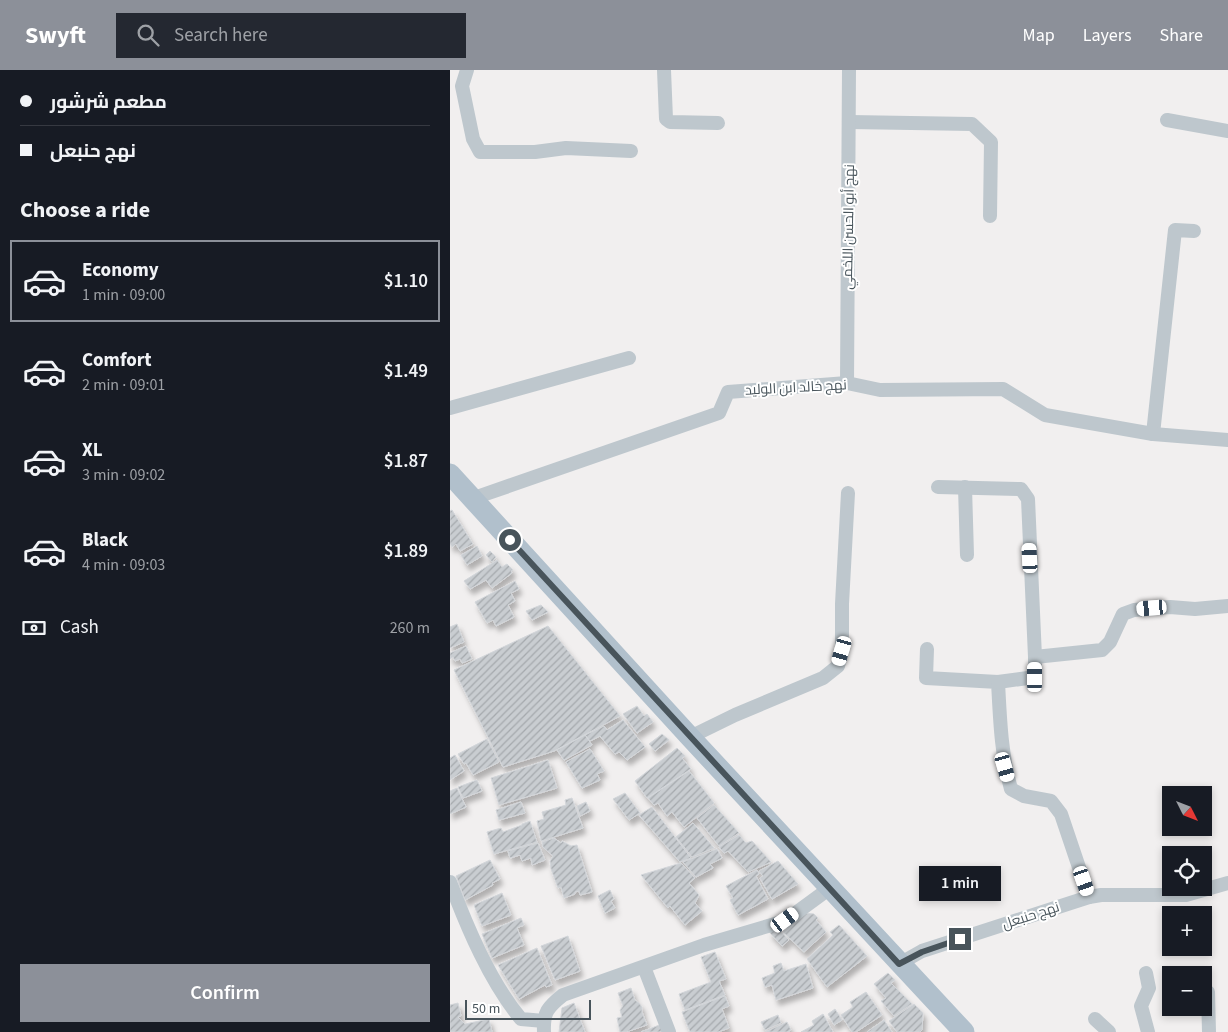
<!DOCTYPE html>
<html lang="en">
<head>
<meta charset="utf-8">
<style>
  :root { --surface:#171b24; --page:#242831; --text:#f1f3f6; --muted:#9ea1a6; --line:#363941; --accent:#8c9099 }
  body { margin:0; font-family:"Source Sans 3",Cairo,sans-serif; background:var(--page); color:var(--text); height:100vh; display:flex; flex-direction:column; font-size:19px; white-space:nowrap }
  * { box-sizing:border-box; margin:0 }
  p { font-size:16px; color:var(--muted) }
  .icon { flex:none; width:28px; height:28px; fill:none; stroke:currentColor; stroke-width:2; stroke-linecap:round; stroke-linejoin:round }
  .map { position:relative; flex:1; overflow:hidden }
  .drawer { display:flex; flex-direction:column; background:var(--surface); width:450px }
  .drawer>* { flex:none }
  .top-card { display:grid; align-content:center; height:110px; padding:0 20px; background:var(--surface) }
  .needle { width:32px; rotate:132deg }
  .fabs { position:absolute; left:712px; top:716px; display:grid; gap:10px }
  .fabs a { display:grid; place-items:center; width:50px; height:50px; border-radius:0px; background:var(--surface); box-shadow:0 2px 8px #0003; font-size:25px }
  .scale { position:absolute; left:15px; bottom:12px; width:126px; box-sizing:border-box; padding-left:5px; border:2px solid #48545b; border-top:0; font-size:14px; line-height:18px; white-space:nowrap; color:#48545b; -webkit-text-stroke:4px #fff; paint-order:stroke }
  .end { position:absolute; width:22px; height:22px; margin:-11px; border:6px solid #48545b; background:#fff; box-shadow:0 0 0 2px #fff }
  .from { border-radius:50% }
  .bubble { position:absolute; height:35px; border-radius:0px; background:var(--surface); box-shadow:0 2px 8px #0003; font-size:16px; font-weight:600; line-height:35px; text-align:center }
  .car { position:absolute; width:15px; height:30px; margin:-15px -8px; border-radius:6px; box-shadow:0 0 4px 1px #0007; background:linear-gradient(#fff 24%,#345 0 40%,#fff 0 76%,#345 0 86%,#fff 0) }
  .top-card b { display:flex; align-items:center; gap:18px; height:48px; font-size:19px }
  .top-card b+b { border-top:1px solid var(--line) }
  .top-card i { width:12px; height:12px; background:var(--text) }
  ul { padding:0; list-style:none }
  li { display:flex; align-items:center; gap:15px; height:82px; margin:0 10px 8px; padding:0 10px; border:2px solid transparent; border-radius:0px }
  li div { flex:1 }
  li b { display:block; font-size:19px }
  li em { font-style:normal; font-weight:600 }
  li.selected { border-color:var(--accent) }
  li>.icon { width:45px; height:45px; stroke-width:1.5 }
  h2 { padding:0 20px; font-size:22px; line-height:60px }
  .pay { display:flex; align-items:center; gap:12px; height:55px; padding:0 20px; font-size:19px }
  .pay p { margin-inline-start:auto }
  .cta { display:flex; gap:10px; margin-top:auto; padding:10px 20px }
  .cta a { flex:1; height:58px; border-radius:0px; background:var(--accent); color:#fff; font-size:20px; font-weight:600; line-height:58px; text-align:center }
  header { display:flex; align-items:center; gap:30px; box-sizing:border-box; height:70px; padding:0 25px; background:var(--accent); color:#fff }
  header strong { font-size:24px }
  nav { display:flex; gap:28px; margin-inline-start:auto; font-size:18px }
  .search { width:350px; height:45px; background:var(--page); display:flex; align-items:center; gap:12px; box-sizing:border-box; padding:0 18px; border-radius:0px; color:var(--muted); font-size:19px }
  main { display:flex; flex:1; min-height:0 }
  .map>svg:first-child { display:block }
</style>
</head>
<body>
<header>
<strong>Swyft</strong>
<div class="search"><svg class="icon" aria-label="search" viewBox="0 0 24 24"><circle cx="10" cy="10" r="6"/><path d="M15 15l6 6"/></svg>Search here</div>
<nav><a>Map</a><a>Layers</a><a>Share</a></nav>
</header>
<main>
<section class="drawer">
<div class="top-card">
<b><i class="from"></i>مطعم شرشور</b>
<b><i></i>نهج حنبعل</b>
</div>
<h2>Choose a ride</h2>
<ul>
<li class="selected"><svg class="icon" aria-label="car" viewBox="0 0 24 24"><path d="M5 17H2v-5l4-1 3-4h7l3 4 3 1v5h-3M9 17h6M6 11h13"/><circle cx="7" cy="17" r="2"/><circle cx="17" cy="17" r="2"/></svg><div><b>Economy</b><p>1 min · 09:00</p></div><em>$1.10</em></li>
<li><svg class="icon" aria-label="car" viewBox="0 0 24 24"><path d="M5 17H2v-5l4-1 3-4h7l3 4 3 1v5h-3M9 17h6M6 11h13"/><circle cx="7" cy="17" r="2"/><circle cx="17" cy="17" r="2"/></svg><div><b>Comfort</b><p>2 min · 09:01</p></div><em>$1.49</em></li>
<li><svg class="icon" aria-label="car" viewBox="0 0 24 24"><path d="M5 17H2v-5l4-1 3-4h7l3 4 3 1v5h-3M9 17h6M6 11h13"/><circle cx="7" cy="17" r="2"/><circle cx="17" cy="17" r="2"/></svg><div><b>XL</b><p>3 min · 09:02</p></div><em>$1.87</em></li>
<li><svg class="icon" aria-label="car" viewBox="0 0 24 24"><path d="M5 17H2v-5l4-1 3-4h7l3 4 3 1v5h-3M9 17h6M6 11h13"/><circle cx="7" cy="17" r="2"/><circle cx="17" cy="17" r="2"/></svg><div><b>Black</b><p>4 min · 09:03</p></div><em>$1.89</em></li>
</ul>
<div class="pay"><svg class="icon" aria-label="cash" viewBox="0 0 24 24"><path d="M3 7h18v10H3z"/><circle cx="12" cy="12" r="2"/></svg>Cash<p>260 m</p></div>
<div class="cta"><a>Confirm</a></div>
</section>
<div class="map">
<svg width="778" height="962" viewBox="0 0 778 962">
  <defs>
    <pattern id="building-hatch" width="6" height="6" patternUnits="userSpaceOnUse" patternTransform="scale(1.25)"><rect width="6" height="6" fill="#c9cdd1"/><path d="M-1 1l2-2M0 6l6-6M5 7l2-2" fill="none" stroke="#a5a9ad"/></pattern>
    <filter id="shadow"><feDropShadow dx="3" dy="5.5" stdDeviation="2.5" flood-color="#0004"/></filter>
  </defs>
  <rect width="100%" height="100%" fill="#f1efef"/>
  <!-- building -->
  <g fill="url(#building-hatch)" stroke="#d3d6da" filter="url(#shadow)">
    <polygon points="2,440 23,474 10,481 6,474 2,477 0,474 0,441"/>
    <polygon points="27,476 32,486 17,495 11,485"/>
    <polygon points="40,481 46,487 42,492 36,485"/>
    <polygon points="47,490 52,497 57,494 63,500 61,501 62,503 42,518 36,510 20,519 14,511"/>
    <polygon points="65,511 69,519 61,523 65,531 58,535 64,547 46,556 43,550 37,553 25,532"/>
    <polygon points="91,535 98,542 82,550 76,541"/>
    <polygon points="7,554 14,572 0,578 0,557"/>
    <polygon points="98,556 170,646 104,681 53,697 4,600"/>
    <polygon points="16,576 22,589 12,593 10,589 5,591 3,587 0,589 0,583"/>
    <polygon points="187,636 194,646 197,644 203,652 187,663 173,644"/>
    <polygon points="173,650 195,677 177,690 169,682 165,684 150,666 140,671 135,665 154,656 157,660"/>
    <polygon points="212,664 219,670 205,681 199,674"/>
    <polygon points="135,665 142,675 114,690 107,680"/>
    <polygon points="37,669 49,692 23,705 16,693 14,694 8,684"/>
    <polygon points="227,678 235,686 232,688 241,699 197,728 185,711"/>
    <polygon points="140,679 154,701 147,704 150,710 132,718 116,692"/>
    <polygon points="5,685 14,701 0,710 0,688"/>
    <polygon points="98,690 107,718 49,735 41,708"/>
    <polygon points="239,701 264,733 234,757 222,742 217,746 208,733 204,735 198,728"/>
    <polygon points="27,710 32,721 13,728 8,717"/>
    <polygon points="7,718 16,737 0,744 0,721"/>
    <polygon points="175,723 190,743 179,750 163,729"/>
    <polygon points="122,728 133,758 91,771 87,751 94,749 92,742 116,735 115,730"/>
    <polygon points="71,732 75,743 49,750 46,740"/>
    <polygon points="136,732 140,741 130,746 127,736"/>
    <polygon points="264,735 289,763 269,776 247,748"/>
    <polygon points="202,737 241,788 230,792 189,745"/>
    <polygon points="80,751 87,772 44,784 37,762 51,758 53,762 72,755 72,754"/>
    <polygon points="243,753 264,778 242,787 226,767"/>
    <polygon points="289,765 296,773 302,771 321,792 298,802 278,781 274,783 269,777"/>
    <polygon points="104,768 111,773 112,771 121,776 127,775 142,822 130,825 129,821 125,822 125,824 114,828 111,817 108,818 101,799 100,791 103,786 93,777 92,772"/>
    <polygon points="88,773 95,790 82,795 81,788 72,791 70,785 60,788 58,781"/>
    <polygon points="267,779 272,788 260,794 263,798 246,807 233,792"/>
    <polygon points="40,790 50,809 42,813 43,815 15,830 6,806"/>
    <polygon points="328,791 348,814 322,829 310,808 313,806 309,801"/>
    <polygon points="231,793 245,808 239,813 249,825 245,833 252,841 235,855 220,836 218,838 191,805"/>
    <polygon points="307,800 309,804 306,806 318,829 288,845 280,830 283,828 276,816"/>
    <polygon points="160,820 164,829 161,831 165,838 155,843 148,826"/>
    <polygon points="52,823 61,845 32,856 24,835"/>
    <polygon points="355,843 364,844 368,848 366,850 376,862 354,882 333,862"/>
    <polygon points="71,848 74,855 67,858 74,875 42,888 32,864"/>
    <polygon points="389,855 417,886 377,917 357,889 383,865 380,862"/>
    <polygon points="326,856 339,870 332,876 319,862"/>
    <polygon points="118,866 130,901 105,910 91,876"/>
    <polygon points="87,878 102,915 96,917 95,915 69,929 48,895"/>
    <polygon points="265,882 276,909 269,911 275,925 235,940 229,924 261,912 251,887"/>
    <polygon points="331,893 334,901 356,894 363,918 326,930 322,915 315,917 312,908 325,903 323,896"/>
    <polygon points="438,903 445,910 441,913 462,934 444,946 431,931 436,928 424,914"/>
    <polygon points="181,918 185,930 189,933 192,937 192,942 197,955 176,962 170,962 167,948 172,947 170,940 173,936 168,923"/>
    <polygon points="416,922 432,945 406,962 402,962 391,945 403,937 400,932"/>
    <polygon points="275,926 279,936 272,939 279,958 268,962 240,962 232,942"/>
    <polygon points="8,933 11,946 8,947 15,954 39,949 42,962 0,962 0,935"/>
    <polygon points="124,933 135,962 109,962 112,938"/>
    <polygon points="464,934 473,943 472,960 470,962 447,962 439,951"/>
    <polygon points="385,939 392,950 384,955 378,944"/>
    <polygon points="373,944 383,962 351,962 364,955 362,951"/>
    <polygon points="328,945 331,953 315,960 311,952"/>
    <polygon points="434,950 442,962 417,962"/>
    <polygon points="337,952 341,960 337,962 315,962"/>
    <polygon points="212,954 215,962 191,962"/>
  </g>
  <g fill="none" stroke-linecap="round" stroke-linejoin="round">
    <!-- minor -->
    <g stroke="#bec7cd" stroke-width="14">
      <polyline points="17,0 12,16 23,69 30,82 85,82 116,78 181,81"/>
      <polyline points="214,0 216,49 220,52 268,53"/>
      <polyline points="717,50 778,61"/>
      <polyline points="400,52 522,54 541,72 540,146"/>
      <polyline points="397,313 399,0"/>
      <polyline points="0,338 179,288"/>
      <polyline points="703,364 725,160 744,161"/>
      <polyline points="488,417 571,419 578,429 585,587"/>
      <polyline points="515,417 517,485"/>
      <polyline points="21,429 269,343 278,322 397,313 430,320 553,319 595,345 703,364 778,370"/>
      <path d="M477,579L476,608L548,612C550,649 551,684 561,719L574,726L601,731L611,744L639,827"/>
      <polyline points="548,612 585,607 585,587 652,580 660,572 673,544 684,540 720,537 745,539 778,536"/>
      <polyline points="240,667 285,645 373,608 388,596 392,581 392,534 398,423"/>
      <path d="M0,812C17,857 40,912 71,949L94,951"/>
      <polyline points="449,894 472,881 639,827 651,825 736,825 778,813"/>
      <polyline points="194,897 219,962"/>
      <polyline points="696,903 699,918 691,936 698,962"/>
      <polyline points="758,922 759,962"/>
      <polyline points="645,949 659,962"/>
      <path d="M94,962C93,942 98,937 113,925L254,875L335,851L380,818"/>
    </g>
    <!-- primary -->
    <polyline stroke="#b1c0cc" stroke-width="21" points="0,404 240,667 514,962"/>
  </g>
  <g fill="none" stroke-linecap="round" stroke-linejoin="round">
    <!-- route -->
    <polyline stroke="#48545b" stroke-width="6" points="60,470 449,894 472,882 510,869"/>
  </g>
  <g text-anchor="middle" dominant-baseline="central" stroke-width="4" stroke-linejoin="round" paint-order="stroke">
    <!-- street labels -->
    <g font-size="14" fill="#48545b" stroke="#fff">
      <text transform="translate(399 157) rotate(-89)">نهج أبو الحسن اللخمي</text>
      <text transform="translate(346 318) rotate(-3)">نهج خالد ابن الوليد</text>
      <text transform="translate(581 846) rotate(-18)">نهج حنبعل</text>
    </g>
  </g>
</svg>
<div class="fabs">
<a><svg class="needle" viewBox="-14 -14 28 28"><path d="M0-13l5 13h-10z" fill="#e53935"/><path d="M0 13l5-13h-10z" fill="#9ea1a6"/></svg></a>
<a><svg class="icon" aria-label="locate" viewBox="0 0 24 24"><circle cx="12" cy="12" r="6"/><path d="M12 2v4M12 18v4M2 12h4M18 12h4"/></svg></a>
<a>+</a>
<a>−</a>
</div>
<div class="scale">50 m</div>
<i class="end from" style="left:60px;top:470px"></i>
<i class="end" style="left:510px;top:869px"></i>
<div class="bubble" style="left:469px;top:796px;width:82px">1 min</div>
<i class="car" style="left:580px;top:488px;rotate:357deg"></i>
<i class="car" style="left:702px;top:538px;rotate:265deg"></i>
<i class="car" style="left:392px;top:581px;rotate:196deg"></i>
<i class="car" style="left:585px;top:607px;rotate:0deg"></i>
<i class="car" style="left:555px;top:697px;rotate:164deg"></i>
<i class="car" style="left:634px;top:811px;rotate:161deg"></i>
<i class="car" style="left:335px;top:850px;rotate:54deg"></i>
</div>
</main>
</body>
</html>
